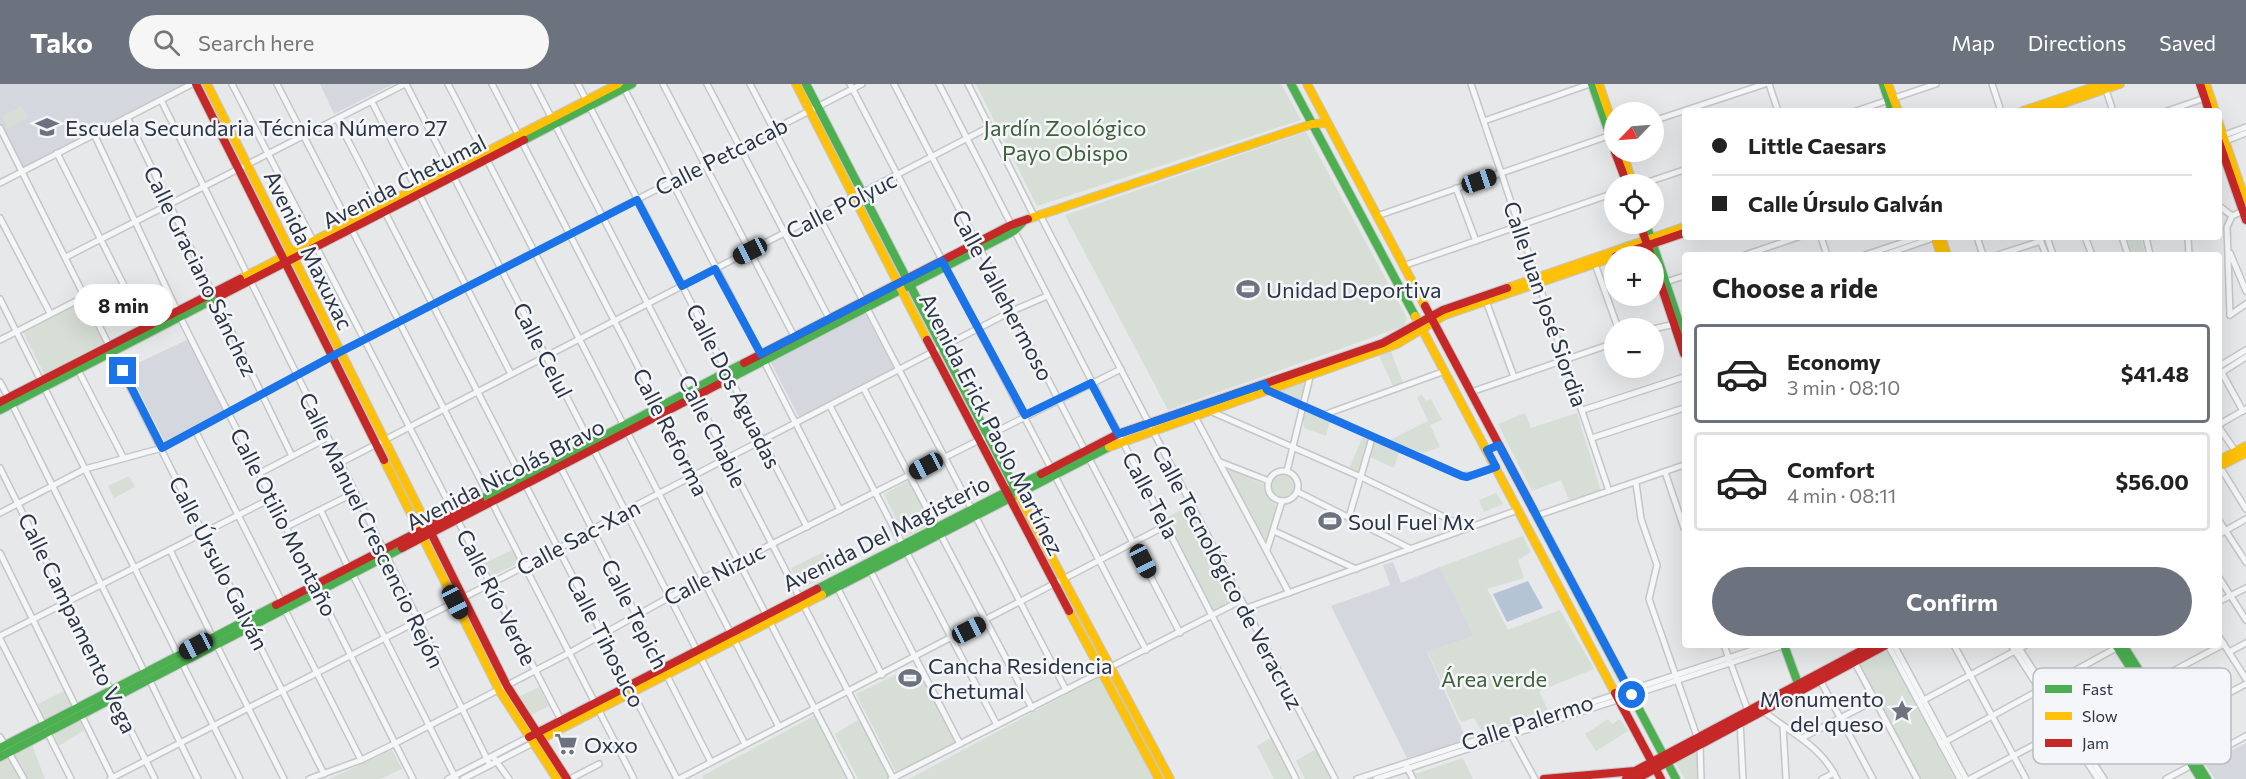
<!DOCTYPE html>
<html lang="en">
<head>
<meta charset="utf-8">
<style>
  :root { --surface:#fff; --page:#f6f6f6; --text:#222; --muted:#767676; --line:#e0e0e0; --accent:#6c737f }
  body { margin:0; font-family:Commissioner,sans-serif; background:var(--page); color:var(--text); height:100vh; display:flex; flex-direction:column; font-size:22px; white-space:nowrap }
  * { box-sizing:border-box; margin:0 }
  p { font-size:20px; color:var(--muted) }
  .icon { flex:none; width:33px; height:33px; fill:none; stroke:currentColor; stroke-width:2; stroke-linecap:round; stroke-linejoin:round }
  .map { position:relative; flex:1; overflow:hidden }
  .details { position:absolute; left:1682px; top:168px; width:540px; height:396px; display:flex; flex-direction:column; background:var(--surface); border-radius:6px; box-shadow:0 6px 24px #0002 }
  .details>* { flex:none }
  .banner { position:absolute; left:1682px; top:24px; width:540px; height:132px; border-radius:6px; box-shadow:0 6px 24px #0002; display:grid; align-content:center; height:132px; padding:0 30px; background:var(--surface) }
  .needle { width:39px; rotate:245deg }
  .fabs { position:absolute; left:1604px; top:18px; display:grid; gap:12px }
  .fabs a { display:grid; place-items:center; width:60px; height:60px; border-radius:50%; background:var(--surface); box-shadow:0 6px 24px #0002; font-size:30px }
  .end { position:absolute; width:27px; height:27px; margin:-14px; border:8px solid #1a73e8; background:#fff; box-shadow:0 0 0 3px #fff }
  .from { border-radius:50% }
  .bubble { position:absolute; height:42px; border-radius:21px; background:var(--surface); box-shadow:0 6px 24px #0002; font-size:20px; font-weight:700; line-height:42px; text-align:center }
  .car { position:absolute; width:18px; height:36px; margin:-18px -9px; border-radius:8px; box-shadow:0 0 4px 2px #0007; background:linear-gradient(#222 24%,#8ab4d8 0 40%,#222 0 76%,#8ab4d8 0 86%,#222 0) }
  .banner b { display:flex; align-items:center; gap:21px; height:57px; font-size:22px }
  .banner b+b { border-top:2px solid var(--line) }
  .banner i { width:15px; height:15px; background:var(--text) }
  ul { padding:0; list-style:none }
  li { display:flex; align-items:center; gap:18px; height:99px; margin:0 12px 9px; padding:0 18px; border:3px solid var(--line); border-radius:6px }
  li div { flex:1 }
  li b { display:block; font-size:22px }
  li em { font-style:normal; font-weight:700 }
  li.selected { border-color:var(--accent) }
  li>.icon { width:54px; height:54px; stroke-width:1.5 }
  h2 { padding:0 30px; font-size:27px; line-height:72px }
  .cta { display:flex; gap:12px; margin-top:auto; padding:12px 30px }
  .cta a { flex:1; height:69px; border-radius:36px; background:var(--accent); color:#fff; font-size:24px; font-weight:700; line-height:69px; text-align:center }
  header { display:flex; align-items:center; gap:36px; box-sizing:border-box; height:84px; padding:0 30px; background:var(--accent); color:#fff }
  header strong { font-size:28px }
  nav { display:flex; gap:33px; margin-inline-start:auto; font-size:21px }
  .search { width:420px; height:54px; background:var(--page); display:flex; align-items:center; gap:15px; box-sizing:border-box; padding:0 21px; border-radius:33px; color:var(--muted); font-size:22px }
  .map>svg:first-child { display:block }
</style>
</head>
<body>
<header>
<strong>Tako</strong>
<div class="search"><svg class="icon" aria-label="search" viewBox="0 0 24 24"><circle cx="10" cy="10" r="6"/><path d="M15 15l6 6"/></svg>Search here</div>
<nav><a>Map</a><a>Directions</a><a>Saved</a></nav>
</header>
<div class="map">
<svg width="2246" height="695" viewBox="0 0 2246 695">
  <rect width="100%" height="100%" fill="#e6e8ea"/>
  <!-- built -->
  <g fill="#d4d7dd">
    <polygon points="0,0 184,0 23,83 0,39"/>
    <polygon points="320,0 393,0 334,30"/>
    <polygon points="864,228 895,286 800,335 770,277"/>
    <polygon points="189,255 226,326 165,358 127,284"/>
    <polygon points="1393,478 1401,499 1440,483 1474,552 1427,568 1467,657 1407,674 1331,522 1390,501 1383,481"/>
    <polygon points="2246,659 2246,695 2215,695 2205,680"/>
  </g>
  <!-- green -->
  <g fill="#d6ded6">
    <polygon points="976,0 1281,0 1301,36 1037,122"/>
    <polygon points="22,22 28,34 8,44 2,32"/>
    <polygon points="1306,48 1407,234 1404,242 1168,326 1065,131"/>
    <polygon points="2127,153 2141,153 2145,171 2132,171"/>
    <polygon points="83,218 104,259 44,290 23,248"/>
    <polygon points="1390,265 1403,299 1393,302 1378,269"/>
    <polygon points="1308,294 1301,319 1271,306"/>
    <polygon points="1422,311 1426,317 1431,315 1442,336 1430,341 1440,363 1423,369 1390,356 1428,337 1417,313"/>
    <polygon points="1303,327 1330,337 1326,352 1304,344"/>
    <polygon points="1525,329 1531,344 1577,329 1601,407 1569,416 1561,396 1532,407 1498,340"/>
    <polygon points="1363,352 1368,354 1359,390 1349,385"/>
    <polygon points="1374,357 1399,368 1394,384 1370,373"/>
    <polygon points="1229,385 1267,402 1271,417 1278,423 1267,462 1227,387"/>
    <circle cx="1284" cy="403" r="14"/>
    <polygon points="129,392 135,403 114,414 108,402"/>
    <polygon points="909,397 932,440 905,453 884,410"/>
    <polygon points="1496,409 1503,420 1484,428 1479,416"/>
    <polygon points="1189,422 1238,517 1215,530 1166,434"/>
    <polygon points="1523,452 1531,468 1518,476 1524,494 1487,505 1508,546 1560,526 1594,585 1539,607 1549,629 1482,648 1474,634 1461,638 1427,567 1474,552 1440,483"/>
    <polygon points="512,466 519,479 492,492 485,479"/>
    <polygon points="824,468 835,488 801,505 791,484"/>
    <polygon points="1886,565 1955,695 1921,695 1859,578"/>
    <polygon points="916,583 921,595 925,594 958,660 897,690 856,610 897,590 904,605 899,592"/>
    <polygon points="1099,593 1154,695 909,695"/>
    <polygon points="539,603 549,622 531,631 520,612"/>
    <polygon points="64,607 72,621 45,635 38,620"/>
    <polygon points="814,632 848,695 704,695 702,692"/>
    <polygon points="79,634 84,646 59,662 53,648"/>
    <polygon points="860,635 891,693 887,695 858,695 835,650"/>
    <polygon points="1608,635 1612,640 1620,635 1628,647 1596,667 1585,650"/>
    <polygon points="1272,653 1292,695 1274,695 1257,662"/>
    <polygon points="30,656 45,695 0,695 0,662 5,671"/>
    <polygon points="1316,665 1332,695 1305,695 1296,677"/>
    <polygon points="1697,665 1697,695 1685,695 1675,678"/>
    <polygon points="392,666 402,685 380,695 329,695"/>
    <polygon points="1463,674 1473,695 1418,695 1415,690"/>
  </g>
  <!-- water -->
  <polygon fill="#b4c4d5" points="1528,497 1543,524 1507,538 1493,510"/>
  <g fill="none" stroke-linecap="round" stroke-linejoin="round">
    <!-- street casing -->
    <g stroke="#c4c6c8" stroke-width="8">
      <g id="street">
        <polyline points="232,0 562,638"/>
        <polyline points="277,0 634,695"/>
        <polyline points="406,0 745,660"/>
        <polyline points="448,0 779,643"/>
        <polyline points="492,0 851,695"/>
        <polyline points="534,0 893,694"/>
        <polyline points="578,0 807,443"/>
        <polyline points="622,0 840,426"/>
        <polyline points="663,0 795,254"/>
        <polyline points="707,0 831,238"/>
        <polyline points="750,0 1066,606"/>
        <polyline points="850,0 1146,566"/>
        <polyline points="894,0 1180,549"/>
        <polyline points="939,0 1296,695"/>
        <polyline points="968,0 1034,132"/>
        <polyline points="1471,0 1609,407"/>
        <polyline points="1769,0 1778,27"/>
        <polyline points="1992,0 2001,27"/>
        <polyline points="2105,3 2113,27"/>
        <polyline points="161,16 490,681"/>
        <polyline points="372,18 511,290"/>
        <polyline points="1856,27 1936,0"/>
        <polyline points="2167,27 2205,14"/>
        <polyline points="127,33 292,372"/>
        <polyline points="337,35 677,695"/>
        <polyline points="1484,37 1590,0"/>
        <polyline points="1653,37 1765,0"/>
        <polyline points="0,44 324,690"/>
        <polyline points="94,50 180,233 413,695"/>
        <polyline points="2222,52 2246,43"/>
        <polyline points="2223,58 2246,49"/>
        <polyline points="57,69 145,243"/>
        <polyline points="0,99 192,0"/>
        <polyline points="1642,100 1684,86"/>
        <polyline points="1456,104 1476,157"/>
        <polyline points="2218,121 2232,132"/>
        <polyline points="1040,131 1335,695"/>
        <polyline points="1377,132 1614,50"/>
        <polyline points="0,134 50,229"/>
        <polyline points="1821,153 1827,171"/>
        <polyline points="1977,153 1983,171"/>
        <polyline points="2039,153 2046,171"/>
        <polyline points="2047,153 2053,171"/>
        <polyline points="2085,153 2092,171"/>
        <polyline points="2122,153 2128,171"/>
        <polyline points="2146,153 2150,171"/>
        <polyline points="2188,153 2189,171"/>
        <polyline points="2230,169 2246,207"/>
        <polyline points="1745,171 1798,153"/>
        <polyline points="1865,171 1919,153"/>
        <polyline points="1884,171 1936,153"/>
        <polyline points="1998,171 2041,157"/>
        <polyline points="66,173 405,0"/>
        <polyline points="1595,180 1618,244"/>
        <polyline points="1403,182 1614,109"/>
        <polyline points="1663,199 1684,192"/>
        <polyline points="0,215 240,695"/>
        <polyline points="1486,217 1514,293"/>
        <polyline points="2230,231 2227,143 2232,132 2243,127"/>
        <polyline points="2230,231 2246,220"/>
        <polyline points="1653,245 1684,238"/>
        <polyline points="0,256 86,212"/>
        <polyline points="2218,283 2246,266"/>
        <polyline points="78,286 123,373"/>
        <polyline points="2222,289 2243,327"/>
        <polyline points="2218,291 2246,273"/>
        <polyline points="0,298 8,313"/>
        <polyline points="864,305 1032,624"/>
        <polyline points="1268,306 1462,392 1473,391 1496,383"/>
        <polyline points="1471,308 1614,259"/>
        <polyline points="12,320 145,589"/>
        <polyline points="830,322 997,641"/>
        <polyline points="1583,326 1684,293"/>
        <polyline points="1210,327 1361,393 1467,444"/>
        <polyline points="1326,330 1445,287"/>
        <polyline points="1194,331 1289,509"/>
        <polyline points="2218,341 2246,325"/>
        <polyline points="2218,342 2236,368"/>
        <polyline points="195,346 282,518"/>
        <polyline points="1592,354 1684,324"/>
        <polyline points="1220,378 1269,397"/>
        <polyline points="340,379 989,43"/>
        <polyline points="559,380 711,678"/>
        <polyline points="2220,383 2246,425"/>
        <polyline points="0,384 155,695"/>
        <circle cx="1283" cy="402" r="15"/>
        <polyline points="1287,387 1311,289"/>
        <polyline points="1665,388 1684,444"/>
        <polyline points="260,389 327,354"/>
        <polyline points="1636,399 1641,435 1657,481 1649,515 1700,661 1701,695"/>
        <polyline points="1298,408 1411,465"/>
        <polyline points="321,427 348,483"/>
        <polyline points="0,429 85,385 162,364 340,268 862,0"/>
        <polyline points="1536,432 1684,381"/>
        <polyline points="1349,433 1372,354"/>
        <polyline points="2218,435 2246,478"/>
        <polyline points="286,443 354,409"/>
        <polyline points="1274,447 1356,485"/>
        <polyline points="2218,451 2246,435"/>
        <polyline points="170,466 213,554"/>
        <polyline points="1267,466 1282,417"/>
        <polyline points="0,469 77,625"/>
        <polyline points="870,486 960,660"/>
        <polyline points="352,489 456,695"/>
        <polyline points="2218,492 2246,536"/>
        <polyline points="836,501 882,591"/>
        <polyline points="2218,518 2246,504"/>
        <polyline points="284,524 361,676"/>
        <polyline points="1244,525 1518,426"/>
        <polyline points="2218,551 2246,595"/>
        <polyline points="0,552 272,414"/>
        <polyline points="0,555 71,695"/>
        <polyline points="216,560 284,695"/>
        <polyline points="1724,561 1748,627"/>
        <polyline points="1888,561 1960,695"/>
        <polyline points="1894,561 1966,695"/>
        <polyline points="1954,561 2026,695"/>
        <polyline points="2011,561 2098,695"/>
        <polyline points="2017,561 2104,695"/>
        <polyline points="2229,568 2246,559"/>
        <polyline points="1854,577 1917,695"/>
        <polyline points="149,595 198,695"/>
        <polyline points="1820,596 1873,695"/>
        <polyline points="1922,617 2026,561"/>
        <path d="M1762,626C1790,649 1821,661 1837,695"/>
        <polyline points="81,630 113,695"/>
        <polyline points="1740,637 1743,695"/>
        <polyline points="2172,639 2246,600"/>
        <polyline points="1783,642 1786,695"/>
        <polyline points="1510,649 1535,695"/>
        <polyline points="0,653 24,695"/>
        <polyline points="1804,653 1875,616"/>
        <polyline points="1941,660 2118,563"/>
        <polyline points="494,674 509,695"/>
        <polyline points="2094,680 2168,642"/>
        <polyline points="1407,683 1413,695"/>
        <polyline points="110,695 558,465 625,427 1012,227 1047,212"/>
        <polyline points="309,695 361,676 394,660 569,569 704,494 1121,285"/>
        <polyline points="448,695 529,653"/>
        <polyline points="463,695 533,659"/>
        <polyline points="570,695 599,680"/>
        <polyline points="679,695 1167,441"/>
        <polyline points="891,695 1240,517"/>
        <polyline points="1357,695 1768,561"/>
        <polyline points="1376,695 1785,561"/>
        <polyline points="1822,695 1834,689"/>
        <polyline points="1970,695 2224,560"/>
        <polyline points="2166,695 2246,652"/>
      </g>
    </g>
    <!-- fast casing -->
    <g stroke="#c4c6c8" stroke-width="10">
      <g id="fast">
        <polyline points="806,0 1019,412"/>
        <polyline points="1291,0 1415,232"/>
        <polyline points="1592,0 1614,63"/>
        <polyline points="1883,0 1892,27"/>
        <polyline points="524,56 632,0"/>
        <polyline points="1646,140 1684,253"/>
        <polyline points="719,300 1014,147 1022,139"/>
        <polyline points="0,326 220,212"/>
        <polyline points="480,416 744,279"/>
        <polyline points="1533,425 1676,695"/>
        <polyline points="817,505 1041,390"/>
        <polyline points="822,511 1109,363"/>
        <polyline points="1784,561 1800,605"/>
        <polyline points="2116,561 2201,695"/>
        <polyline points="2123,561 2207,695"/>
        <polyline points="0,664 276,521"/>
        <polyline points="0,673 402,464"/>
      </g>
    </g>
    <!-- slow casing -->
    <g stroke="#c4c6c8" stroke-width="10">
      <g id="slow">
        <polyline points="207,0 431,449"/>
        <polyline points="796,0 927,256"/>
        <polyline points="1307,0 1425,222"/>
        <polyline points="1599,0 1614,44"/>
        <polyline points="1888,0 1898,27"/>
        <polyline points="2206,0 2215,27"/>
        <polyline points="2023,27 2102,0"/>
        <polyline points="2041,27 2120,0"/>
        <polyline points="2218,37 2246,118"/>
        <polyline points="1622,68 1633,100"/>
        <polyline points="1028,135 1312,40 1327,39"/>
        <polyline points="1935,153 1941,171"/>
        <polyline points="1941,153 1947,171"/>
        <polyline points="240,195 618,0"/>
        <polyline points="1507,204 1684,143"/>
        <polyline points="1415,232 1615,609"/>
        <polyline points="1109,363 1397,260 1445,231 1614,173"/>
        <polyline points="384,376 499,606 557,695"/>
        <polyline points="2218,377 2246,362"/>
        <polyline points="2218,383 2246,369"/>
        <polyline points="1019,412 1170,695"/>
        <polyline points="1069,527 1159,695"/>
        <polyline points="533,659 822,511"/>
      </g>
    </g>
    <!-- jam casing -->
    <g stroke="#c4c6c8" stroke-width="10">
      <g id="jam">
        <polyline points="196,0 384,376"/>
        <polyline points="2200,0 2209,27"/>
        <polyline points="2218,55 2246,136"/>
        <polyline points="1615,68 1627,100"/>
        <polyline points="1640,140 1651,172"/>
        <polyline points="1616,172 1684,149"/>
        <polyline points="1653,177 1684,270"/>
        <polyline points="220,212 524,56"/>
        <polyline points="1425,222 1533,425"/>
        <polyline points="927,256 1069,527"/>
        <polyline points="744,279 1011,141 1028,135"/>
        <polyline points="0,318 240,195"/>
        <polyline points="1041,390 1118,350 1383,259 1443,226 1507,204"/>
        <polyline points="431,449 507,602 567,695"/>
        <polyline points="402,464 719,300"/>
        <polyline points="276,521 480,416"/>
        <polyline points="1615,609 1661,695"/>
        <polyline points="529,653 817,505"/>
        <polyline points="1544,695 1635,687 1872,561"/>
        <polyline points="1626,695 1638,694 1886,561"/>
      </g>
    </g>
    <!-- street -->
    <use href="#street" stroke="#f5f6f7" stroke-width="5"/>
    <!-- fast -->
    <use href="#fast" stroke="#4caf50" stroke-width="8"/>
    <!-- slow -->
    <use href="#slow" stroke="#ffc107" stroke-width="8"/>
    <!-- jam -->
    <use href="#jam" stroke="#c62828" stroke-width="8"/>
  </g>
  <g fill="none" stroke-linecap="round" stroke-linejoin="round">
    <!-- route -->
    <polyline stroke="#1a73e8" stroke-width="8" points="123,287 162,364 340,268 637,116 682,202 715,185 761,270 942,177 1025,331 1091,299 1118,350 1264,300 1267,306 1462,392 1467,393 1496,383 1487,366 1499,361 1632,611"/>
  </g>
  <!-- icons -->
  <defs>
    <g id="school-bare" transform="scale(1.8)"><path d="M0-5L7-2L0 1L-7-2ZM-4 1L0 2.5L4 1V4Q0 6-4 4Z" fill="#6c737f" stroke="#f4f6f9" stroke-width="2.5" paint-order="stroke"/></g>
    <g id="stadium-bare" transform="scale(1.8)"><path d="M0-5a6.5 5 0 1 0 0 10a6.5 5 0 1 0 0-10ZM-3.5-1.8h7v3.6h-7Z" fill="#6c737f" stroke="#f4f6f9" stroke-width="2.5" paint-order="stroke"/></g>
    <g id="sight-bare" transform="scale(1.8)"><path d="M0-6L1.8-2.2L6-1.7L2.9 1.2L3.7 5.4L0 3.3L-3.7 5.4L-2.9 1.2L-6-1.7L-1.8-2.2Z" fill="#6c737f" stroke="#f4f6f9" stroke-width="2.5" paint-order="stroke"/></g>
    <g id="supermarket-bare" transform="scale(1.8)"><path d="M-6-5.5h2.5l.6 2H6L4.5 2H-2.5L-4.4-4H-6ZM-1.5 3.2a1.3 1.3 0 1 0 .1 0ZM3 3.2a1.3 1.3 0 1 0 .1 0Z" fill="#6c737f" stroke="#f4f6f9" stroke-width="2.5" paint-order="stroke"/></g>
  </defs>
  <g fill-rule="evenodd">
    <use href="#school-bare" x="47" y="43"/>
    <use href="#stadium-bare" x="1248" y="205"/>
    <use href="#stadium-bare" x="1330" y="437"/>
    <use href="#stadium-bare" x="910" y="594"/>
    <use href="#sight-bare" x="1902" y="627"/>
    <use href="#supermarket-bare" x="566" y="660"/>
  </g>
  <g text-anchor="middle" dominant-baseline="central" stroke-width="5" stroke-linejoin="round" paint-order="stroke">
    <!-- poi labels -->
    <g font-size="22" fill="#2b3445" stroke="#f4f6f9" text-anchor="start">
      <text x="65" y="43">Escuela Secundaria Técnica Número 27</text>
      <text x="1266" y="205">Unidad Deportiva</text>
      <text x="1348" y="437">Soul Fuel Mx</text>
      <text x="928" y="581">Cancha Residencia<tspan x="928" dy="25">Chetumal</tspan></text>
      <text x="1884" y="614" text-anchor="end">Monumento<tspan x="1884" dy="25">del queso</tspan></text>
      <text x="584" y="660">Oxxo</text>
    </g>
    <!-- park labels -->
    <g font-size="22" fill="#3f6138" stroke="#f4f6f9">
      <text x="1065" y="43">Jardín Zoológico<tspan x="1065" dy="25">Payo Obispo</tspan></text>
      <text x="1494" y="594">Área verde</text>
    </g>
    <!-- street labels -->
    <g font-size="22" fill="#2b3445" stroke="#f4f6f9">
      <text transform="translate(721 72) rotate(-27)">Calle Petcacab</text>
      <text transform="translate(404 97) rotate(-27)">Avenida Chetumal</text>
      <text transform="translate(841 121) rotate(-27)">Calle Polyuc</text>
      <text transform="translate(309 166) rotate(64)">Avenida Maxuxac</text>
      <text transform="translate(201 187) rotate(64)">Calle Graciano Sánchez</text>
      <text transform="translate(1003 211) rotate(62)">Calle Vallehermoso</text>
      <text transform="translate(1546 220) rotate(71)">Calle Juan José Siordia</text>
      <text transform="translate(543 266) rotate(63)">Calle Celul</text>
      <text transform="translate(734 302) rotate(63)">Calle Dos Aguadas</text>
      <text transform="translate(992 340) rotate(63)">Avenida Erick Paolo Martínez</text>
      <text transform="translate(713 347) rotate(63)">Calle Chable</text>
      <text transform="translate(671 348) rotate(63)">Calle Reforma</text>
      <text transform="translate(505 390) rotate(-27)">Avenida Nicolás Bravo</text>
      <text transform="translate(1151 411) rotate(62)">Calle Tela</text>
      <text transform="translate(284 438) rotate(63)">Calle Otilio Montaño</text>
      <text transform="translate(372 446) rotate(64)">Calle Manuel Crescencio Rejón</text>
      <text transform="translate(886 449) rotate(-27)">Avenida Del Magisterio</text>
      <text transform="translate(578 453) rotate(-28)">Calle Sac-Xan</text>
      <text transform="translate(219 479) rotate(63)">Calle Úrsulo Galván</text>
      <text transform="translate(714 490) rotate(-27)">Calle Nizuc</text>
      <text transform="translate(1228 493) rotate(62)">Calle Tecnológico de Veracruz</text>
      <text transform="translate(497 513) rotate(63)">Calle Río Verde</text>
      <text transform="translate(635 530) rotate(63)">Calle Tepich</text>
      <text transform="translate(78 539) rotate(64)">Calle Campamento Vega</text>
      <text transform="translate(606 557) rotate(63)">Calle Tihosuco</text>
      <text transform="translate(1527 638) rotate(-18)">Calle Palermo</text>
    </g>
  </g>
  <!-- legend -->
  <rect x="2033" y="584" width="198" height="96" rx="9" fill="#f4f6f9" stroke="#b8bcc3" stroke-width="1.5"/>
  <rect x="2045" y="601" width="27" height="8" fill="#4caf50"/>
  <rect x="2045" y="628" width="27" height="8" fill="#ffc107"/>
  <rect x="2045" y="655" width="27" height="8" fill="#c62828"/>
  <g font-size="16" fill="#2b3445">
    <text x="2082" y="611">Fast</text>
    <text x="2082" y="638">Slow</text>
    <text x="2082" y="665">Jam</text>
  </g>
</svg>
<div class="fabs">
<a><svg class="needle" viewBox="-14 -14 28 28"><path d="M0-13l5 13h-10z" fill="#e53935"/><path d="M0 13l5-13h-10z" fill="#767676"/></svg></a>
<a><svg class="icon" aria-label="locate" viewBox="0 0 24 24"><circle cx="12" cy="12" r="6"/><path d="M12 2v4M12 18v4M2 12h4M18 12h4"/></svg></a>
<a>+</a>
<a>−</a>
</div>
<i class="end from" style="left:1632px;top:611px"></i>
<i class="end" style="left:123px;top:287px"></i>
<div class="bubble" style="left:74px;top:200px;width:99px">8 min</div>
<i class="car" style="left:1479px;top:97px;rotate:71deg"></i>
<i class="car" style="left:750px;top:167px;rotate:243deg"></i>
<i class="car" style="left:926px;top:382px;rotate:242deg"></i>
<i class="car" style="left:1143px;top:477px;rotate:153deg"></i>
<i class="car" style="left:455px;top:518px;rotate:153deg"></i>
<i class="car" style="left:969px;top:546px;rotate:63deg"></i>
<i class="car" style="left:196px;top:562px;rotate:242deg"></i>
<div class="banner">
<b><i class="from"></i>Little Caesars</b>
<b><i></i>Calle Úrsulo Galván</b>
</div>
<section class="details">
<h2>Choose a ride</h2>
<ul>
<li class="selected"><svg class="icon" aria-label="car" viewBox="0 0 24 24"><path d="M5 17H2v-5l4-1 3-4h7l3 4 3 1v5h-3M9 17h6M6 11h13"/><circle cx="7" cy="17" r="2"/><circle cx="17" cy="17" r="2"/></svg><div><b>Economy</b><p>3 min · 08:10</p></div><em>$41.48</em></li>
<li><svg class="icon" aria-label="car" viewBox="0 0 24 24"><path d="M5 17H2v-5l4-1 3-4h7l3 4 3 1v5h-3M9 17h6M6 11h13"/><circle cx="7" cy="17" r="2"/><circle cx="17" cy="17" r="2"/></svg><div><b>Comfort</b><p>4 min · 08:11</p></div><em>$56.00</em></li>
</ul>
<div class="cta"><a>Confirm</a></div>
</section>
</div>
</body>
</html>
